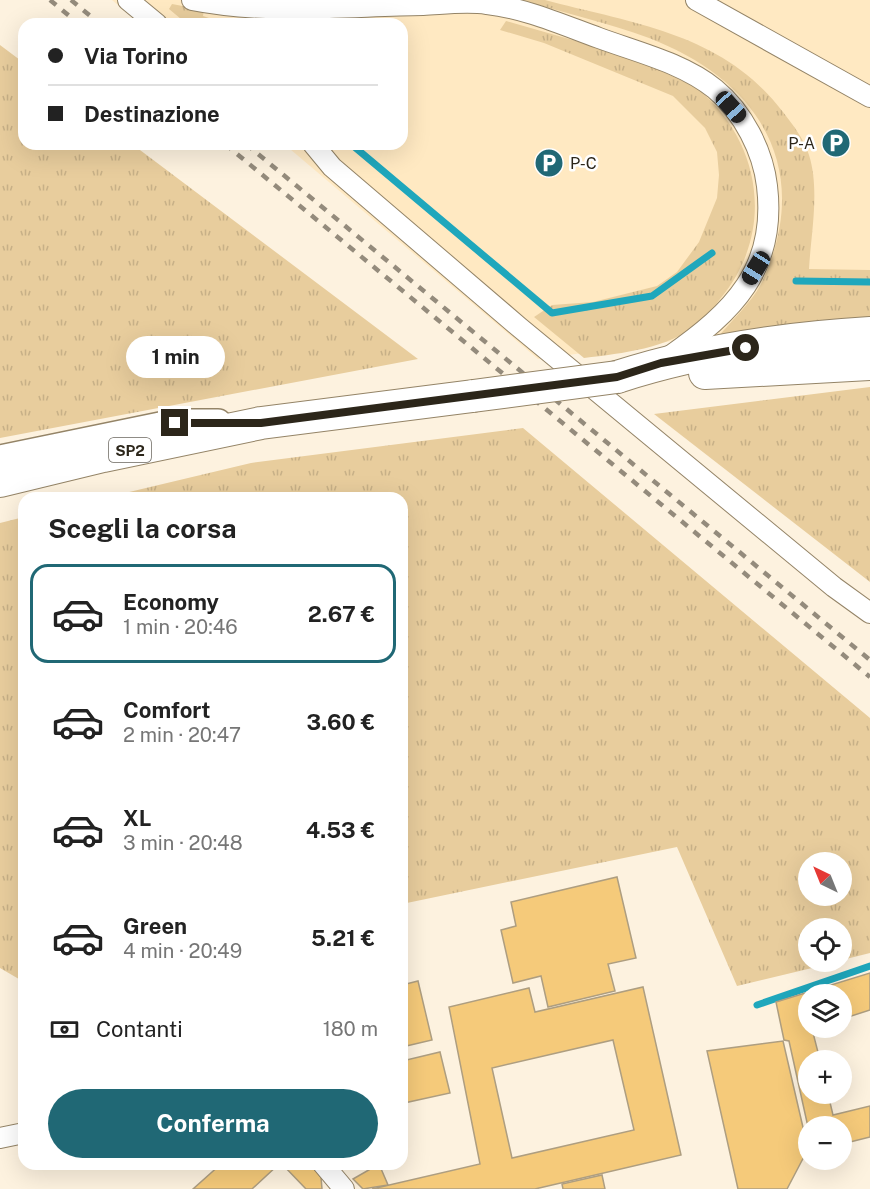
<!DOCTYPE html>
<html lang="it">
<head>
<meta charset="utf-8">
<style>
  :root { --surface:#fff; --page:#f6f6f6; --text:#222; --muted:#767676; --line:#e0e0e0; --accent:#206875 }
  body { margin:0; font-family:"Public Sans",sans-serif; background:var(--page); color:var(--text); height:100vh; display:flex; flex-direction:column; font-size:22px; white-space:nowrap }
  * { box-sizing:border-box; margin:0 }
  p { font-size:20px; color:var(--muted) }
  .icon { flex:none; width:33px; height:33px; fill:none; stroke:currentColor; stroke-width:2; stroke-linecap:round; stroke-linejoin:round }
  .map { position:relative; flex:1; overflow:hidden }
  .panel { position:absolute; left:18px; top:492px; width:390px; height:678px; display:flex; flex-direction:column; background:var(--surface); border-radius:18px; box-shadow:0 6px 24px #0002 }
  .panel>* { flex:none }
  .top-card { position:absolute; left:18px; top:18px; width:390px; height:132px; border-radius:18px; box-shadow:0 6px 24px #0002; display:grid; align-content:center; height:132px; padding:0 30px; background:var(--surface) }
  .needle { width:39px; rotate:317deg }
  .tools { position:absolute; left:798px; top:852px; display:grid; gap:12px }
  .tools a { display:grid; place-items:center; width:54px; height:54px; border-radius:50%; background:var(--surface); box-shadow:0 6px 24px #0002; font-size:30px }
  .end { position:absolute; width:27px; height:27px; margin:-14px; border:8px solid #2c261a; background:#fff; box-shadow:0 0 0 3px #fff }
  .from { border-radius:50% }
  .bubble { position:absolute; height:42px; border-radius:21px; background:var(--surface); box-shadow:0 6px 24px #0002; font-size:20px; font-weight:700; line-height:42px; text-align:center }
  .car { position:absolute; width:18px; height:36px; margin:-18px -9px; border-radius:8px; box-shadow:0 0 4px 2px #0007; background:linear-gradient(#222 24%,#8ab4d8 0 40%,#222 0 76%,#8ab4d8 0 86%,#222 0) }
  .top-card b { display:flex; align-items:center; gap:21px; height:57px; font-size:22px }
  .top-card b+b { border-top:2px solid var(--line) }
  .top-card i { width:15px; height:15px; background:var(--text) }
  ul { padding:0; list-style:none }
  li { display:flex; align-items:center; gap:18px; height:99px; margin:0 12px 9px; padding:0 18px; border:3px solid transparent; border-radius:18px }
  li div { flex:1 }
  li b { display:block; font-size:22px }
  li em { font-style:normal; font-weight:700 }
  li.selected { border-color:var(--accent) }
  li>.icon { width:54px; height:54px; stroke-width:1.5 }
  h2 { padding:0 30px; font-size:27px; line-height:72px }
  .pay { display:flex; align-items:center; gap:15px; height:66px; padding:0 30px; font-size:22px }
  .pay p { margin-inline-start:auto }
  .primary-button { display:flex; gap:12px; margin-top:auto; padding:12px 30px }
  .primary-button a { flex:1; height:69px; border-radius:36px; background:var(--accent); color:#fff; font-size:24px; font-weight:700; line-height:69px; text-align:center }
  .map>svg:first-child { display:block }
</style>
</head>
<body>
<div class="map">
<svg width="870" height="1189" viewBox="0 0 870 1189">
  <defs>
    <pattern id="grass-tufts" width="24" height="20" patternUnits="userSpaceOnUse" patternTransform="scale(1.5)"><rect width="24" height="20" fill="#e8cd9d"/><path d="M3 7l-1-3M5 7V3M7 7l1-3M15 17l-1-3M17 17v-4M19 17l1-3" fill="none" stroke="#c7b087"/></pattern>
  </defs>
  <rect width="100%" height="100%" fill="#fdf2df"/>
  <!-- built -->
  <polygon fill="#ffe9c2" points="112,0 870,0 870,318 787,326 538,359 284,144 402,144 402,24 140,24"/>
  <!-- grass -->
  <g fill="url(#grass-tufts)" fill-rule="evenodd">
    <path d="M522,0H545C635,24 723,33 783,112C793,125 804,139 809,155C820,190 811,233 809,269L870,270V323L718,337C732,320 754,300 763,280C814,167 758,80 649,38C608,23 564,13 522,0Z"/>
    <polygon points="172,4 204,10 203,16 227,24 187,24 169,9"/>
    <path d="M506,21C562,38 621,51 674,77C682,81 691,84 698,89C763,143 775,234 720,299C714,307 708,318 700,323C666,349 624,353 584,358L534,317L552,305L593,302L657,286L677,272L699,242L717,198L719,175L717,152L705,128L673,96L544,43L500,30Z"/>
    <polygon points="0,45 24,63 24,144 132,144 418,359 0,438"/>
    <polygon points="870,387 870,582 654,414"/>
    <path d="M523,428L870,718V953L842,960V928H808V962H837L737,986L677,847L402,904V498H104L251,463ZM842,862V896H808V862Z"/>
    <polygon points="24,517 24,982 0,968 0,523"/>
  </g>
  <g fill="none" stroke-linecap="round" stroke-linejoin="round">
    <!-- stream -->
    <g stroke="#1fa7bc" stroke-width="7">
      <polyline points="351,144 552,313 652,296 712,253"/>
      <polyline points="796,281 870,282"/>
      <polyline points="757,1005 870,966"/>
    </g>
  </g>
  <!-- building -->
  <g fill="#f5ca7a" stroke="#ae9e80" stroke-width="1.5" fill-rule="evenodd">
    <polygon points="617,877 636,958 608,964 615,991 548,1007 541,976 513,983 501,930 516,926 511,902"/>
    <polygon points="870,973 870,1010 842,1019 842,994 808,994 808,1028 815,1028 812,1029 820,1060 808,1060 808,1094 828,1094 833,1115 870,1106 870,1137 842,1144 842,1126 808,1127 789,1041 784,1040 776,1002"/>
    <polygon points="418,981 432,1040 402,1047 402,985"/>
    <path d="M643,987L681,1155L535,1189H372L480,1164L449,1007L529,988L535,1012ZM613,1040L634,1130L512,1158L492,1068Z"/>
    <polygon points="783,1041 808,1149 787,1189 738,1189 707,1051"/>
    <polygon points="440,1052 450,1093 404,1103 402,1061"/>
    <polygon points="221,1164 279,1164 252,1189 193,1189"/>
    <polygon points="282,1164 310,1164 321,1177 322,1189 306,1189"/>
    <polygon points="379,1164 388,1185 363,1189 353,1179"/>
    <polygon points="602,1175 605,1189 563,1189 562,1184"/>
  </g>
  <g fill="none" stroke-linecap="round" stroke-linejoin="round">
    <!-- street casing -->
    <g stroke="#948467" stroke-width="22">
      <g id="street">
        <polyline points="128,0 157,24"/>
        <path d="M192,0C267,15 348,6 423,5C444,4 466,1 487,4C525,8 563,25 599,38C637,52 683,63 715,89C743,112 763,151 767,186C777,269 733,312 670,356"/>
        <polyline points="696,0 870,97"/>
        <polyline points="313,144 332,167 519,327 834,587 870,613"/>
        <polyline points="0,1138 24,1133"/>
        <polyline points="323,1164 344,1189"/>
      </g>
    </g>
    <!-- secondary casing -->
    <g stroke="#948467" stroke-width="30">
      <polyline id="secondary" points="0,459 175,423 218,423"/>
    </g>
    <!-- primary casing -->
    <g stroke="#948467" stroke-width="34">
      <g id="primary">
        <polyline points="705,373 870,364"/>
        <path d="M617,377C697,351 786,338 870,333"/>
        <polyline points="0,481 103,456 261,423 473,396"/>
      </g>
    </g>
    <!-- street -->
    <use href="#street" stroke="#fff" stroke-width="20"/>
    <!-- secondary -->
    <use href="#secondary" stroke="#fff" stroke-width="27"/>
    <!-- primary -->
    <use href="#primary" stroke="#fff" stroke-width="32"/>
    <!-- rail -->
    <g stroke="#948b7c" stroke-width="4.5" stroke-dasharray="8 8" stroke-linecap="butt">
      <polyline points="50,0 79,24"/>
      <polyline points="71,0 100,24"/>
      <polyline points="225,144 870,677"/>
      <polyline points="246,144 870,660"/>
    </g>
    <!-- primary-bridge casing -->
    <g stroke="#948467" stroke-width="34" stroke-linecap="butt">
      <polyline id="primary-bridge" points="473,396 617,377"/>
    </g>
    <!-- primary-bridge -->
    <use href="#primary-bridge" stroke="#fff" stroke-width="32"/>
  </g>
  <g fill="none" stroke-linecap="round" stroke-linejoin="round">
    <!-- route -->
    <polyline stroke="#2c261a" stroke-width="8" points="175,423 261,423 617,377 661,363 746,348"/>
  </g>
  <!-- icons -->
  <defs>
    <g id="parking-disc" transform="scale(1.5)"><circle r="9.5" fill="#206875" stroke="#fff"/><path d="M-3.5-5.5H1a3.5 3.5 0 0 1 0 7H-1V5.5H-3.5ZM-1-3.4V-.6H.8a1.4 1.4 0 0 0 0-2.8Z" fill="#fff"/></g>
  </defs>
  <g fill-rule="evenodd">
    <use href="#parking-disc" x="836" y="143"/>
    <use href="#parking-disc" x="549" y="163"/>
  </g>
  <g text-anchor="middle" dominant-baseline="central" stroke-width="5" stroke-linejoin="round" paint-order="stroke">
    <!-- shield labels -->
    <rect fill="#fff" stroke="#6b675f" stroke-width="1.5" x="109" y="438" width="42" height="24" rx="4.5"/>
    <g font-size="15" font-weight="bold" fill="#2c261a">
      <text x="130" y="450">SP2</text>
    </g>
    <!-- poi labels -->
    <g font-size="16" fill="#2c261a" stroke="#fff" text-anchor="end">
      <text x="815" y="143">P-A</text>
      <text x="570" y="163" text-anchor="start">P-C</text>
    </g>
  </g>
</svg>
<div class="tools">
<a><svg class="needle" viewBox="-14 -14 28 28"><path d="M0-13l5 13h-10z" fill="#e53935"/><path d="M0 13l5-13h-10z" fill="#767676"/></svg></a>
<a><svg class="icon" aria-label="locate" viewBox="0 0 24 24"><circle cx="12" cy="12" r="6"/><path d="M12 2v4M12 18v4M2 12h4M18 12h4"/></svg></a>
<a><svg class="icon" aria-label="layers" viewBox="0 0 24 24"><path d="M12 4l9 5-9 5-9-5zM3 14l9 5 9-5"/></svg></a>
<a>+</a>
<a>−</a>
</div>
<i class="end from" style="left:746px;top:348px"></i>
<i class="end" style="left:175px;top:423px"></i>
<div class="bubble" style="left:126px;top:336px;width:99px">1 min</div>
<i class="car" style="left:731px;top:107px;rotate:138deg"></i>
<i class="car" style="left:756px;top:268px;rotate:212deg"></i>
<div class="top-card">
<b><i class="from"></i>Via Torino</b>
<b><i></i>Destinazione</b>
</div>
<section class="panel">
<h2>Scegli la corsa</h2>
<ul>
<li class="selected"><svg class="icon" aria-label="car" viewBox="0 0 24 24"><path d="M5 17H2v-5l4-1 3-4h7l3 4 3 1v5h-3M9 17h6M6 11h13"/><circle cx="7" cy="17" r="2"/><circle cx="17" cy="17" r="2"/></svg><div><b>Economy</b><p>1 min · 20:46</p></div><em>2.67 €</em></li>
<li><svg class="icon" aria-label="car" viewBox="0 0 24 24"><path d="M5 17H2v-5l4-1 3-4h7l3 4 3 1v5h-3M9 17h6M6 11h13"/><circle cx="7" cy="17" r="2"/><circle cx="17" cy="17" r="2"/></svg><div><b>Comfort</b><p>2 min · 20:47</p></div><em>3.60 €</em></li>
<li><svg class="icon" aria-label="car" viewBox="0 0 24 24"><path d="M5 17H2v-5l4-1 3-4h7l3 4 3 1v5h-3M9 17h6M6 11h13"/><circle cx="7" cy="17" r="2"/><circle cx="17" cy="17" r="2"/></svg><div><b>XL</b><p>3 min · 20:48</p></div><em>4.53 €</em></li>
<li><svg class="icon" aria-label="car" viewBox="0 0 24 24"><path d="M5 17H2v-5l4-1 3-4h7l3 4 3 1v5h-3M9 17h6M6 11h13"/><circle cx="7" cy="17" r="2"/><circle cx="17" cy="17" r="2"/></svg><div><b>Green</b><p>4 min · 20:49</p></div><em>5.21 €</em></li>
</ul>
<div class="pay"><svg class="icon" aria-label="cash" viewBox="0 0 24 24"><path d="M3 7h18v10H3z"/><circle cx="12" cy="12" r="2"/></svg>Contanti<p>180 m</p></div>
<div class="primary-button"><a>Conferma</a></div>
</section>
</div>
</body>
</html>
